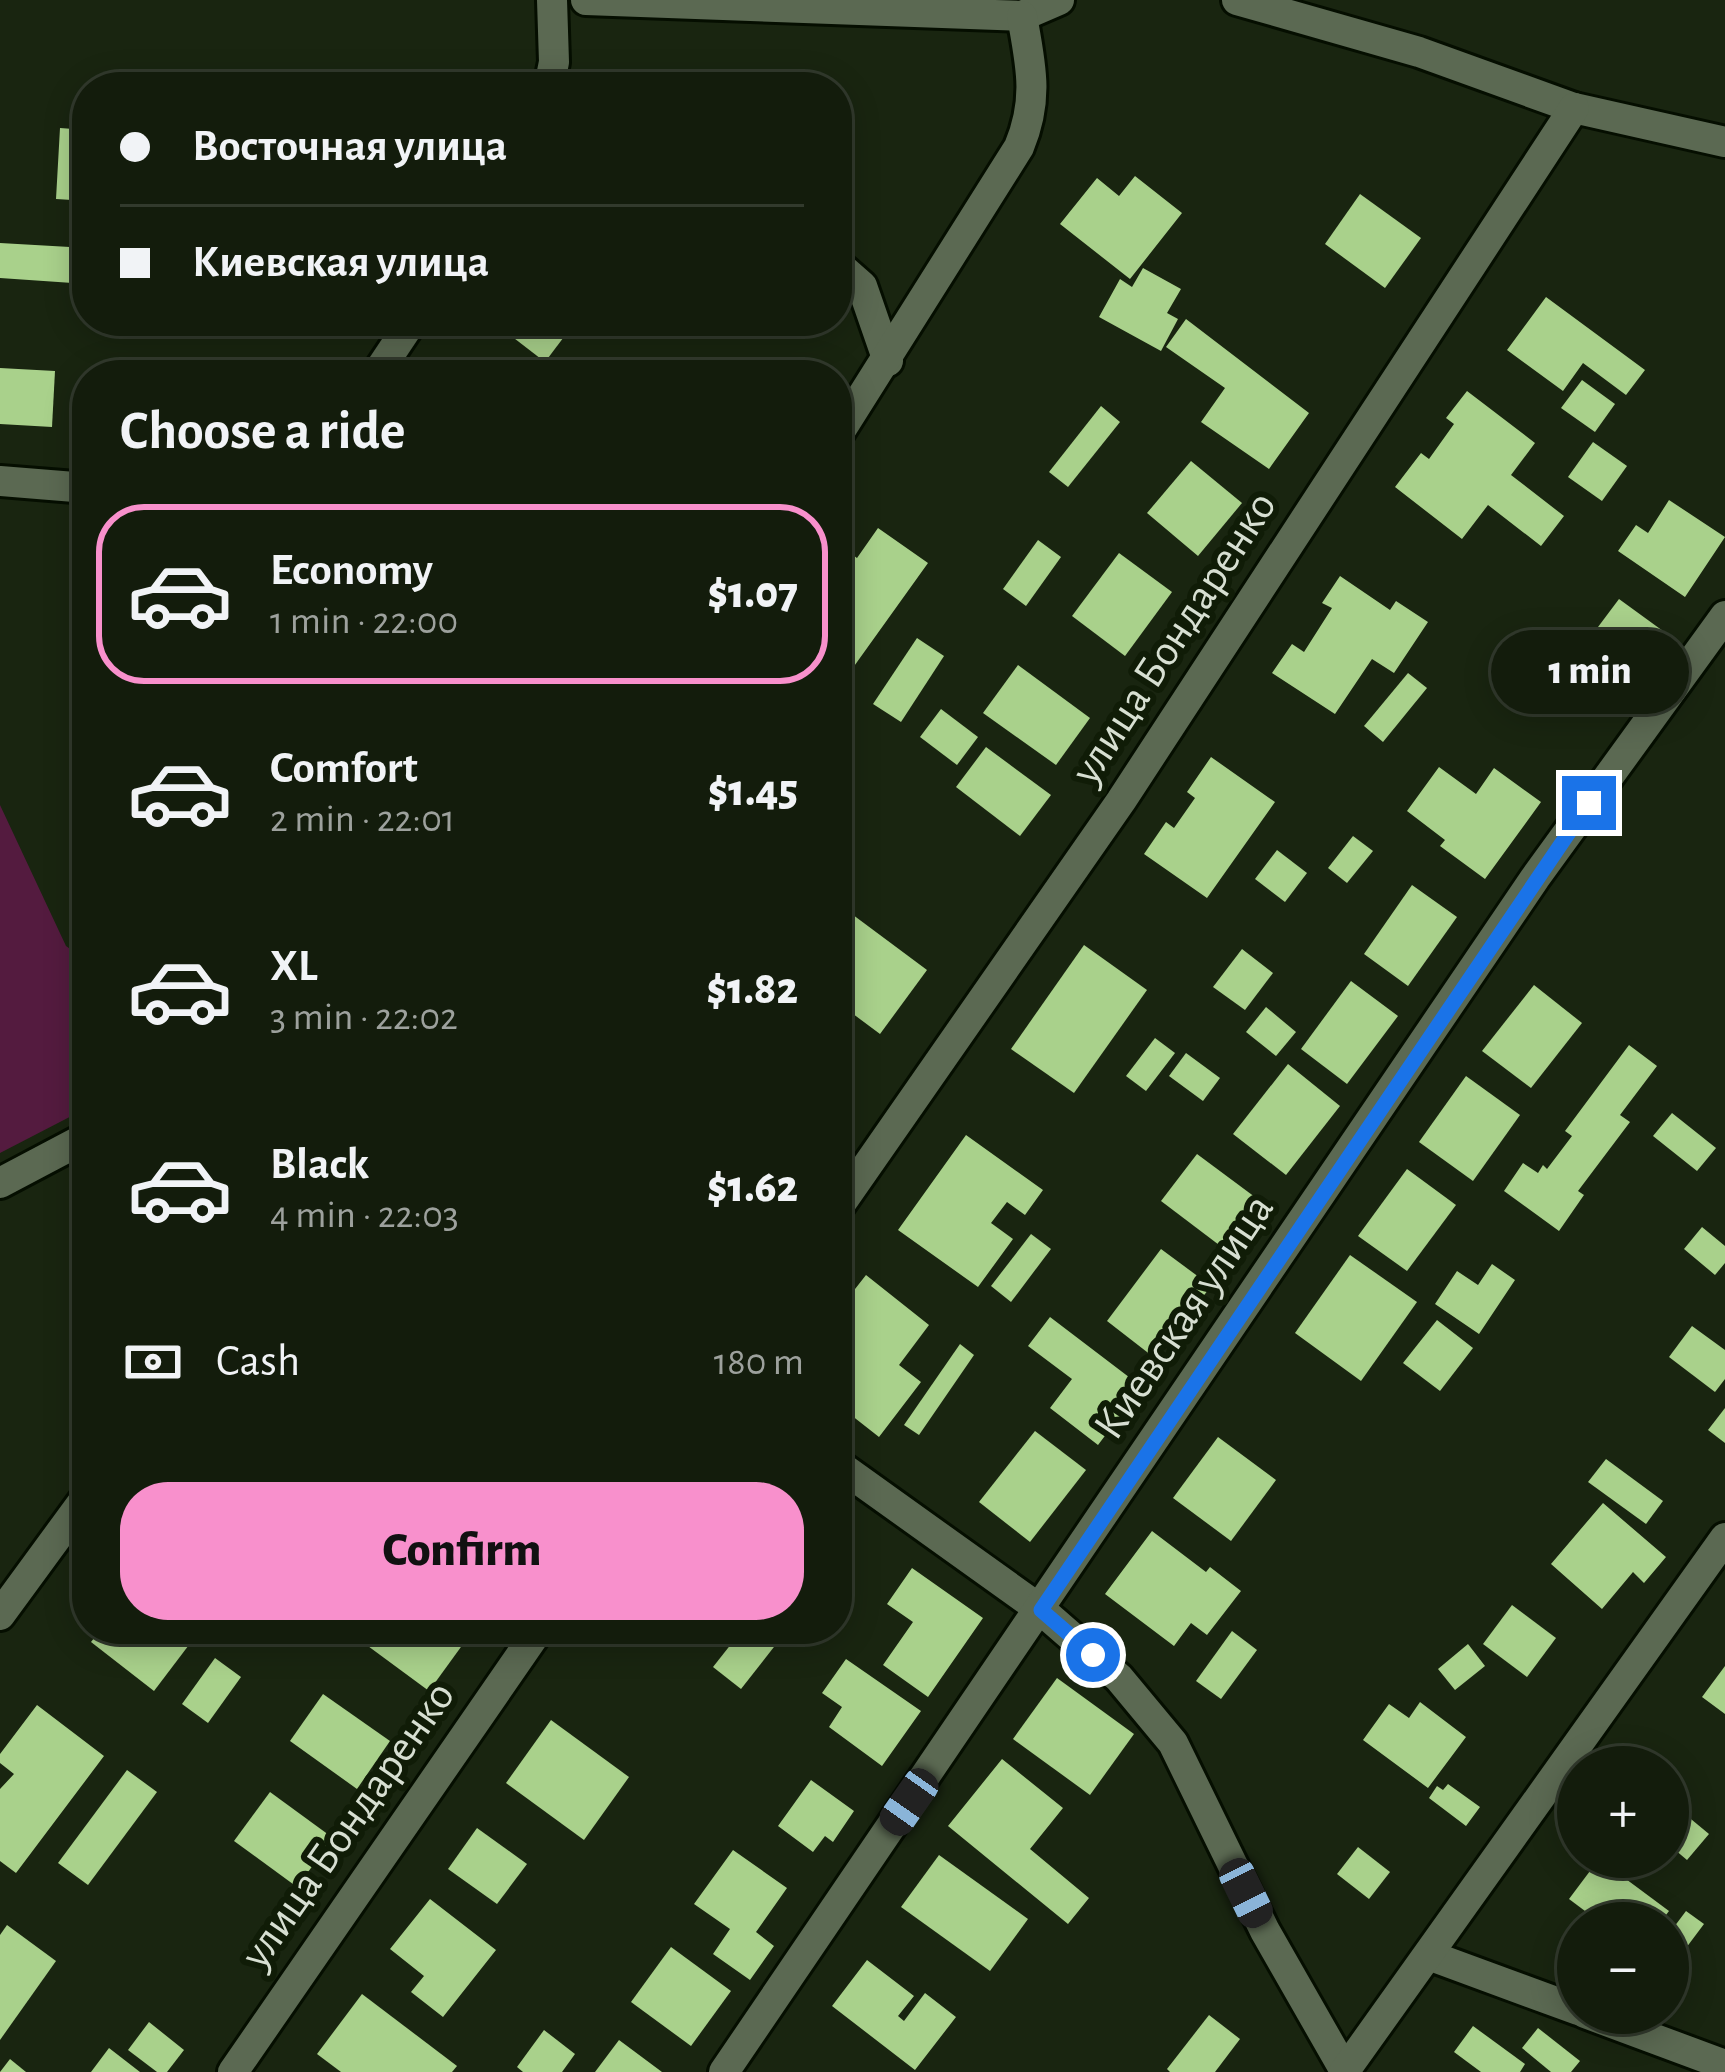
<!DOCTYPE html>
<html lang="en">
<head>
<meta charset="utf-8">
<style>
  :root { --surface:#131c0c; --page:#1c2515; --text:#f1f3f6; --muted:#9da19d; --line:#323a2d; --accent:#f890cc }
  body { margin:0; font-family:"Alegreya Sans",sans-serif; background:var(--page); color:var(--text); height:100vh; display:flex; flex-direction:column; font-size:45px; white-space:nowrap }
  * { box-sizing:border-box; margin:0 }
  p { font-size:39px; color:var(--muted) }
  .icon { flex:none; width:66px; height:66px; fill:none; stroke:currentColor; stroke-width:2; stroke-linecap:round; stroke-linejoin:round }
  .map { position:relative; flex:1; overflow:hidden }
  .sheet { position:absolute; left:72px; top:360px; width:780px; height:1284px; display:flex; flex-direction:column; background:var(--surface); border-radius:48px; box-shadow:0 6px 30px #0003,0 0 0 3px var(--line) }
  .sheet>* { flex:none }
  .top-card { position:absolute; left:72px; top:72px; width:780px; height:264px; border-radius:48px; box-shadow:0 6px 30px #0003,0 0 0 3px var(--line); display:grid; align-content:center; height:264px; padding:0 48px; background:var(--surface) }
  .fabs { position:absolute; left:1557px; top:1746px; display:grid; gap:24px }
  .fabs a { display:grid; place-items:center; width:132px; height:132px; border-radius:50%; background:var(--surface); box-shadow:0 6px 30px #0003,0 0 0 3px var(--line); font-size:60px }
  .end { position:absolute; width:54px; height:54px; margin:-27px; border:15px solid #1a73e8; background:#fff; box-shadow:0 0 0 6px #fff }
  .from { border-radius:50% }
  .bubble { position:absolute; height:84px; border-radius:42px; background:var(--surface); box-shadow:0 6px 30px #0003,0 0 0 3px var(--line); font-size:39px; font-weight:800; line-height:84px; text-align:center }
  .car { position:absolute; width:36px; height:72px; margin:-36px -18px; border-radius:15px; box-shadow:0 0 9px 3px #0007; background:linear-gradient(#222 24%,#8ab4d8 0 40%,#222 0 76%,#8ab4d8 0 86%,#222 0) }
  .top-card b { display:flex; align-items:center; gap:42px; height:114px; font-size:45px }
  .top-card b+b { border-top:3px solid var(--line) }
  .top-card i { width:30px; height:30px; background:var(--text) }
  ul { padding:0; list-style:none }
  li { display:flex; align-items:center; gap:36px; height:180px; margin:0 24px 18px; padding:0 24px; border:6px solid transparent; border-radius:48px }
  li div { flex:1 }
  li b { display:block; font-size:45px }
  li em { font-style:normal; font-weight:800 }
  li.active { border-color:var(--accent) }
  li>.icon { width:108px; height:108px; stroke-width:1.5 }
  h2 { padding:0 48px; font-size:54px; line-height:144px }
  .pay { display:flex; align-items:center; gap:30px; height:132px; padding:0 48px; font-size:45px }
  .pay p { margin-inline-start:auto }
  .primary-button { display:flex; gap:24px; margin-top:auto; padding:24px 48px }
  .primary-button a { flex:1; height:138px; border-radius:48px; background:var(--accent); color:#111; font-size:48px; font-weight:800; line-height:138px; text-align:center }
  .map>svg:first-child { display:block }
</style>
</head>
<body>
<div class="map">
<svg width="1725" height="2072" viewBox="0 0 1725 2072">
  <rect width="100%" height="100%" fill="#192510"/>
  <!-- green -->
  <polygon fill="#541b3f" points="0,805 66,946 87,961 87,1108 0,1153"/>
  <!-- building -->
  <g fill="#a9d18b">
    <polygon points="60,128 87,130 87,284 0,278 0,243 70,247 72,200 56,199"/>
    <polygon points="1135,176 1182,213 1130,279 1060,224 1097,178 1119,196"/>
    <polygon points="1360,194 1421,238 1385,288 1325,244"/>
    <polygon points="1143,268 1181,289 1167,313 1178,319 1161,351 1099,317 1120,279 1132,287"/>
    <polygon points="1546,297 1645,370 1626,395 1583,363 1563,391 1507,350"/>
    <polygon points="1186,319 1309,413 1269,469 1201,422 1225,388 1166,347"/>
    <polygon points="492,321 576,321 545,362"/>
    <polygon points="211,363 265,364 265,375 211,375"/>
    <polygon points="0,368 55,371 52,427 0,424"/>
    <polygon points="1582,380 1615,404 1595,432 1561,408"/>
    <polygon points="1467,391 1535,443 1511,475 1564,516 1541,546 1488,505 1462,539 1395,487 1421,453 1429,459 1454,424 1446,418"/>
    <polygon points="1101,406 1120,422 1068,487 1049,472"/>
    <polygon points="1593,442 1627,466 1602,501 1568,477"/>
    <polygon points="1191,461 1242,503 1198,556 1147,513"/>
    <polygon points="1669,500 1725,537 1685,597 1618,551 1636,525 1648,533"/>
    <polygon points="878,528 928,563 837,690 837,555 843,548 857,558"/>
    <polygon points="1038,540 1061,557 1026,606 1003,589"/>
    <polygon points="1119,553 1172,592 1125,656 1072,616"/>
    <polygon points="1340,576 1390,610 1396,601 1428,622 1394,673 1372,659 1335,714 1272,673 1292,644 1304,652 1332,608 1322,603"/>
    <polygon points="1619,599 1663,631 1616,695 1571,663"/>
    <polygon points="917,638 944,656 901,722 873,704"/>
    <polygon points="77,649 87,650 87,689 75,687"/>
    <polygon points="1018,665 1090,718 1056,765 983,713"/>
    <polygon points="1408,673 1427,688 1383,742 1364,726"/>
    <polygon points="941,709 978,737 957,765 920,737"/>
    <polygon points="986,747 1051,795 1020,836 956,787"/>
    <polygon points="1211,757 1275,802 1207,898 1144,854 1166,822 1174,828 1195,798 1187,792"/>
    <polygon points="1439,767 1476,794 1494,768 1541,802 1485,879 1440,846 1445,840 1407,811"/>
    <polygon points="1353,836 1373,851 1347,883 1328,868"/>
    <polygon points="1277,850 1307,873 1285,902 1255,879"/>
    <polygon points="1412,885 1457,917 1408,986 1364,954"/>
    <polygon points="837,903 927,970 880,1034 837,1002"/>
    <polygon points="1084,945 1147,990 1074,1093 1011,1049"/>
    <polygon points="1242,949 1273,973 1245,1010 1213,987"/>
    <polygon points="1351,981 1398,1016 1347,1084 1301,1049"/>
    <polygon points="1534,985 1582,1023 1531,1088 1482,1051"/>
    <polygon points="1266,1007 1296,1032 1276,1056 1246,1032"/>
    <polygon points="1155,1038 1175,1053 1146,1091 1126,1076"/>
    <polygon points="1629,1045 1657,1066 1620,1115 1630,1122 1578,1191 1584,1195 1559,1231 1504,1191 1523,1163 1538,1173 1543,1165 1547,1169 1572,1136 1565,1131"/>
    <polygon points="1186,1053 1220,1078 1203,1101 1169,1076"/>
    <polygon points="1288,1064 1340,1106 1286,1175 1233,1134"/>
    <polygon points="1466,1076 1520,1115 1473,1181 1419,1142"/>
    <polygon points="1672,1113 1716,1148 1697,1171 1653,1136"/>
    <polygon points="966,1135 1043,1190 1025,1215 1007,1202 991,1223 1013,1239 978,1287 898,1230"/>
    <polygon points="1197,1154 1267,1206 1231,1254 1161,1201"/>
    <polygon points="1407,1169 1456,1205 1407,1271 1358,1236"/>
    <polygon points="1702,1227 1725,1246 1725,1263 1715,1275 1684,1249"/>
    <polygon points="1031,1234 1051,1249 1011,1302 991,1286"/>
    <polygon points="1161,1249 1211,1286 1156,1359 1107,1321"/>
    <polygon points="1350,1255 1417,1302 1361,1381 1295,1333"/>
    <polygon points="1492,1264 1515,1280 1479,1334 1435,1304 1457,1271 1478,1285"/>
    <polygon points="866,1275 929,1325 899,1365 921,1382 879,1437 837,1404 837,1312"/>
    <polygon points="1050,1317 1142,1387 1098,1445 1050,1408 1072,1379 1028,1346"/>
    <polygon points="1437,1320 1473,1348 1440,1391 1403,1363"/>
    <polygon points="1692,1326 1725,1350 1725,1379 1715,1392 1669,1357"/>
    <polygon points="960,1344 974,1355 919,1435 904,1425"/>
    <polygon points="1725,1408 1725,1443 1708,1430"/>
    <polygon points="1035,1431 1086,1470 1030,1542 979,1502"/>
    <polygon points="1218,1437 1276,1480 1231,1541 1173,1498"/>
    <polygon points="1606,1459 1663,1501 1646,1524 1588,1482"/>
    <polygon points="1603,1503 1666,1557 1644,1583 1633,1572 1602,1609 1551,1564"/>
    <polygon points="1152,1531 1206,1572 1210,1567 1241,1591 1207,1635 1191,1623 1174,1646 1105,1594"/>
    <polygon points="912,1568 983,1618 928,1697 883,1665 913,1622 887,1604"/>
    <polygon points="1512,1605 1556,1638 1527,1677 1483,1644"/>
    <polygon points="101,1629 201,1629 154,1691 91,1642"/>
    <polygon points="357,1629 474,1629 429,1691 353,1635"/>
    <polygon points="692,1629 729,1629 717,1646"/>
    <polygon points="743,1629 788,1629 741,1689 713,1667"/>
    <polygon points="1232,1631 1257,1650 1221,1699 1196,1681"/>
    <polygon points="1468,1644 1485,1666 1455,1690 1438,1669"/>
    <polygon points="215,1658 241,1677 208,1723 182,1704"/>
    <polygon points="846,1659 921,1711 882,1766 829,1727 842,1707 822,1693"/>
    <polygon points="1725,1666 1725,1714 1702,1697"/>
    <polygon points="1057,1678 1134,1734 1090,1795 1013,1739"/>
    <polygon points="323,1694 390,1741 357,1789 290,1741"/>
    <polygon points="1420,1702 1466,1737 1428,1788 1363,1740 1389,1704 1409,1718"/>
    <polygon points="37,1705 104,1756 16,1873 0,1861 0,1789 14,1774 0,1763 0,1754"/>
    <polygon points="551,1720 629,1777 584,1840 506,1783"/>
    <polygon points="1002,1759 1063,1808 1030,1849 1089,1898 1068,1924 948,1826"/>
    <polygon points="127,1770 157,1792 88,1885 58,1863"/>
    <polygon points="811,1780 854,1811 833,1842 825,1836 813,1852 778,1826"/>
    <polygon points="1448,1784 1480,1807 1466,1826 1429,1798 1437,1786 1443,1790"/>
    <polygon points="270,1792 333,1838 297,1887 234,1841"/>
    <polygon points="1668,1800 1709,1834 1687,1860 1668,1844"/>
    <polygon points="477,1828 527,1864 497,1904 448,1869"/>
    <polygon points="1358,1847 1390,1872 1369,1899 1337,1874"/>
    <polygon points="733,1850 787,1888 756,1932 774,1946 750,1980 713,1954 730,1929 694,1904"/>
    <polygon points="939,1855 1028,1919 990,1971 901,1907"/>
    <polygon points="1599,1859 1669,1911 1660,1923 1601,1923 1569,1899"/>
    <polygon points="430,1899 496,1950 443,2017 411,1992 424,1976 390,1949"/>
    <polygon points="1686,1911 1704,1924 1668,1972 1668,1935"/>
    <polygon points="7,1925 56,1961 0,2040 0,1935"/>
    <polygon points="671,1947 731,1991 691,2046 631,2002"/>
    <polygon points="867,1960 914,1996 898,2016 904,2021 925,1993 956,2017 915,2070 832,2006"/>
    <polygon points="362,1994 457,2066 452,2072 341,2072 317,2054"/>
    <polygon points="1209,2015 1240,2039 1215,2072 1170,2072 1167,2069"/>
    <polygon points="149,2022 184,2050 167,2072 157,2072 128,2050"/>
    <polygon points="1473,2026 1525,2064 1520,2072 1481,2072 1454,2052"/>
    <polygon points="1538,2028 1580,2061 1571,2072 1551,2072 1522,2048"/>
    <polygon points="544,2030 575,2054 562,2072 523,2072 517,2067"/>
    <polygon points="619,2040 662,2072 595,2072"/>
    <polygon points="109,2048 140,2072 91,2072"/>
    <polygon points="10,2059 26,2072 0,2072"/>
  </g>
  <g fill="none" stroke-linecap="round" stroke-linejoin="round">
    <!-- minor casing -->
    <g stroke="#050e00" stroke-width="36">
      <g id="minor">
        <polyline points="586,0 1022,16 1059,0"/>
        <polyline points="1237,0 1419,52 1574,108 1725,142"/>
        <polyline points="549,87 554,62 552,0"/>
        <polyline points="837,264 862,286 888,361"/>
        <polyline points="376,375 412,321"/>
        <path d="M837,436L1019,147C1039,99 1031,66 1022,16"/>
        <polyline points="0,481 87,488"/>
        <polyline points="0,1183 87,1137"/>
        <polyline points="837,1209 1121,801 1574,108"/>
        <polyline points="837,1464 1041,1610 1119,1678 1173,1743 1265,1931 1345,2071"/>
        <polyline points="0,1615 87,1496"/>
        <polyline points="1431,1956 1578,2010"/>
        <polyline points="1585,2013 1725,2065"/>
        <polyline points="233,2072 539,1629"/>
        <polyline points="724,2072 1535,878 1725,616"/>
        <polyline points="1344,2072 1725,1538"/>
      </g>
    </g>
    <!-- minor -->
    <use href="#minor" stroke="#5b6952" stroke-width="30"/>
  </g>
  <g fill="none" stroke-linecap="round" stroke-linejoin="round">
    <!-- route -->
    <polyline stroke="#1a73e8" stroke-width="15" points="1093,1655 1041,1610 1589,803"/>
  </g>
  <g text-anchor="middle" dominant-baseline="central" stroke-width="12" stroke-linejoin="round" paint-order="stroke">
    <!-- street labels -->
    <g font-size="45" fill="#d7dfd2" stroke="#101c07">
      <text transform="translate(1174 638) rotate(-57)">улица Бондаренко</text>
      <text transform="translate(1184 1317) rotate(-56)">Киевская улица</text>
      <text transform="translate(348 1825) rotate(-55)">улица Бондаренко</text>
    </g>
  </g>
</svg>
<div class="fabs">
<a>+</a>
<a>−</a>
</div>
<i class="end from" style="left:1093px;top:1655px"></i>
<i class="end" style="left:1589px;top:803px"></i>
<div class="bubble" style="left:1491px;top:630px;width:198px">1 min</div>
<i class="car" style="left:909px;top:1802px;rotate:215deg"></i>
<i class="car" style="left:1246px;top:1893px;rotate:154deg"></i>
<div class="top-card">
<b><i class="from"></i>Восточная улица</b>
<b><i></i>Киевская улица</b>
</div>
<section class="sheet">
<h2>Choose a ride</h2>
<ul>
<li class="active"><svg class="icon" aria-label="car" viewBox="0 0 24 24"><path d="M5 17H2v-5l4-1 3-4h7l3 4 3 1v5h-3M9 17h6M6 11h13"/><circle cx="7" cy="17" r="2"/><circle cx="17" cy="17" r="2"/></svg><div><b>Economy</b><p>1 min · 22:00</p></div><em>$1.07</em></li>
<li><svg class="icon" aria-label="car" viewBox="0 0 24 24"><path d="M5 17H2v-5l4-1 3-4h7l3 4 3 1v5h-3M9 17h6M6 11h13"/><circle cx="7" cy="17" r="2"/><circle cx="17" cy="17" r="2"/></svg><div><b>Comfort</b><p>2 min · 22:01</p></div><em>$1.45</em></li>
<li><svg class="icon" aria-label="car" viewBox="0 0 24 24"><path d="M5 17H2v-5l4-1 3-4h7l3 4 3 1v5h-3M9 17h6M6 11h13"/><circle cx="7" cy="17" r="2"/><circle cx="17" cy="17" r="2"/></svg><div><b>XL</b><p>3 min · 22:02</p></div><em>$1.82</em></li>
<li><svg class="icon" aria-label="car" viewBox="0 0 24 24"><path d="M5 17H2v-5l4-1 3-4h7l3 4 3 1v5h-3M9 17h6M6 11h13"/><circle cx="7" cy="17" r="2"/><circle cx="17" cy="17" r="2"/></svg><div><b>Black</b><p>4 min · 22:03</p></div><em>$1.62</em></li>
</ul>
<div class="pay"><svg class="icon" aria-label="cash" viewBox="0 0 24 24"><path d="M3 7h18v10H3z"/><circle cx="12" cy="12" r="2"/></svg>Cash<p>180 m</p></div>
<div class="primary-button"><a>Confirm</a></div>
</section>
</div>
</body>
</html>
